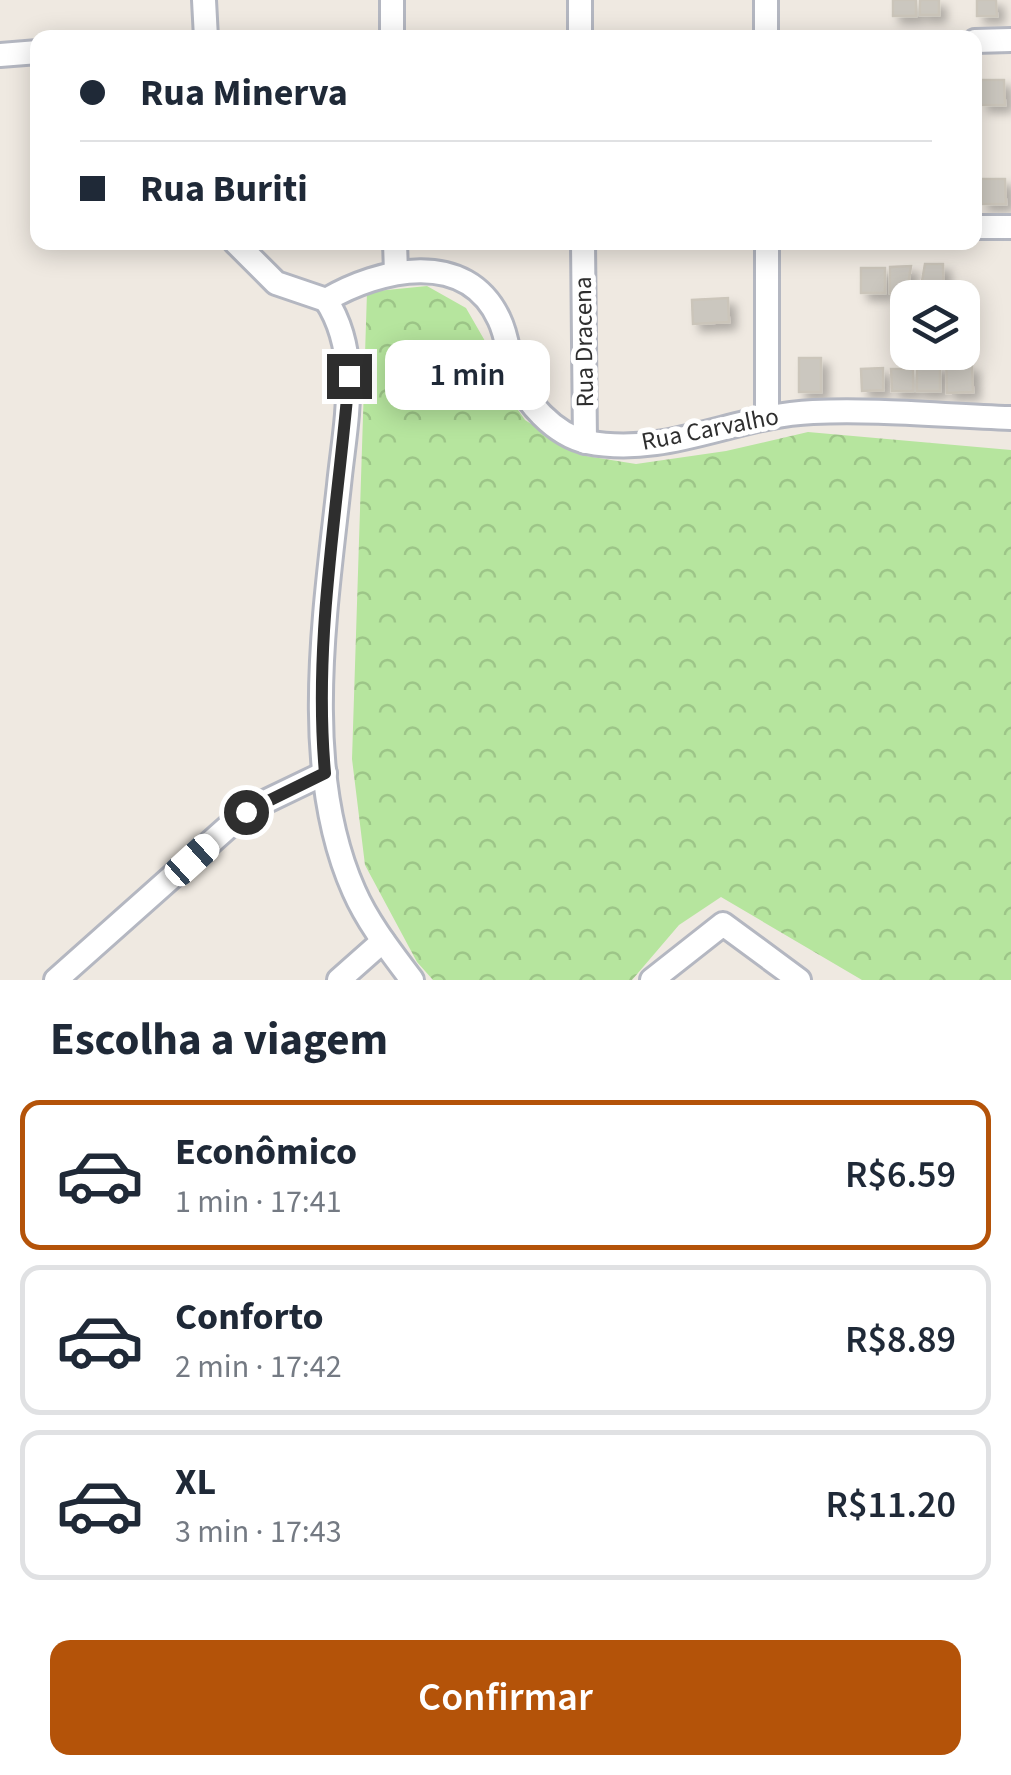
<!DOCTYPE html>
<html lang="pt">
<head>
<meta charset="utf-8">
<style>
  :root { --surface:#fff; --page:#f6f6f7; --text:#1f2937; --muted:#747a83; --line:#e0e1e3; --accent:#b45309 }
  body { margin:0; font-family:"Source Sans 3",sans-serif; background:var(--page); color:var(--text); height:100vh; display:flex; flex-direction:column; font-size:38px; white-space:nowrap }
  * { box-sizing:border-box; margin:0 }
  p { font-size:32px; color:var(--muted) }
  .icon { flex:none; width:55px; height:55px; fill:none; stroke:currentColor; stroke-width:2; stroke-linecap:round; stroke-linejoin:round }
  .map { position:relative; height:980px; overflow:hidden }
  .sheet { display:flex; flex-direction:column; background:var(--surface); flex:1 }
  .sheet>* { flex:none }
  .banner { position:absolute; left:30px; top:30px; width:952px; height:220px; border-radius:20px; box-shadow:0 5px 25px #0003; display:grid; align-content:center; height:220px; padding:0 50px; background:var(--surface) }
  .fabs { position:absolute; left:890px; top:280px; display:grid; gap:20px }
  .fabs a { display:grid; place-items:center; width:90px; height:90px; border-radius:20px; background:var(--surface); box-shadow:0 5px 25px #0003; font-size:50px }
  .end { position:absolute; width:45px; height:45px; margin:-22px; border:12px solid #2e2e2e; background:#fff; box-shadow:0 0 0 5px #fff }
  .from { border-radius:50% }
  .bubble { position:absolute; height:70px; border-radius:20px; background:var(--surface); box-shadow:0 5px 25px #0003; font-size:32px; font-weight:600; line-height:70px; text-align:center }
  .car { position:absolute; width:30px; height:60px; margin:-30px -15px; border-radius:12px; box-shadow:0 0 8px 2px #0007; background:linear-gradient(#fff 24%,#345 0 40%,#fff 0 76%,#345 0 86%,#fff 0) }
  .banner b { display:flex; align-items:center; gap:35px; height:95px; font-size:38px }
  .banner b+b { border-top:2px solid var(--line) }
  .banner i { width:25px; height:25px; background:var(--text) }
  ul { padding:0; list-style:none }
  li { display:flex; align-items:center; gap:30px; height:150px; margin:0 20px 15px; padding:0 30px; border:5px solid var(--line); border-radius:20px }
  li div { flex:1 }
  li b { display:block; font-size:38px }
  li em { font-style:normal; font-weight:600 }
  li.on { border-color:var(--accent) }
  li>.icon { width:90px; height:90px; stroke-width:1.5 }
  h2 { padding:0 50px; font-size:45px; line-height:120px }
  .primary-button { display:flex; gap:20px; margin-top:auto; padding:20px 50px }
  .primary-button a { flex:1; height:115px; border-radius:20px; background:var(--accent); color:#fff; font-size:40px; font-weight:600; line-height:115px; text-align:center }
  .map>svg:first-child { display:block }
</style>
</head>
<body>
<div class="map">
<svg width="1011" height="980" viewBox="0 0 1011 980">
  <defs>
    <pattern id="forest-crowns" width="20" height="18" patternUnits="userSpaceOnUse" patternTransform="scale(2.5)"><rect width="20" height="18" fill="#b6e59e"/><path d="M2 6a3 3 0 1 1 6 0M12 15a3 3 0 1 1 6 0" fill="none" stroke="#9dc588"/></pattern>
    <filter id="shadow"><feDropShadow dx="7" dy="7" stdDeviation="5" flood-color="#0004"/></filter>
  </defs>
  <rect width="100%" height="100%" fill="#efe9e1"/>
  <!-- forest -->
  <polygon fill="url(#forest-crowns)" points="427,286 466,308 485,341 496,378 525,420 580,455 636,464 726,451 808,432 1011,450 1011,980 862,980 721,897 679,925 632,980 433,980 417,962 365,865 352,759 367,292"/>
  <!-- building -->
  <g fill="#cbc7bf" stroke="#cbc5ba" stroke-width="2.5" filter="url(#shadow)">
    <rect x="893" y="0" width="23" height="16"/>
    <rect x="920" y="0" width="19" height="15"/>
    <polygon points="977,0 996,0 997,16 977,16"/>
    <polygon points="981,80 1004,80 1005,105 981,105"/>
    <polygon points="981,179 1005,179 1006,204 982,204"/>
    <polygon points="925,264 943,264 944,298 919,298"/>
    <polygon points="911,266 907,292 890,293 890,267"/>
    <rect x="861" y="268" width="24" height="25"/>
    <polygon points="728,298 729,322 693,324 692,300"/>
    <polygon points="946,356 959,356 959,365 972,365 973,392 947,393"/>
    <rect x="799" y="358" width="22" height="34"/>
    <rect x="917" y="365" width="23" height="26"/>
    <polygon points="883,368 883,390 862,391 861,369"/>
    <polygon points="891,369 913,369 913,391 892,391"/>
  </g>
  <g fill="none" stroke-linecap="round" stroke-linejoin="round">
    <!-- minor casing -->
    <g stroke="#b4b7c1" stroke-width="28">
      <g id="minor">
        <polyline points="204,0 206,38"/>
        <polyline points="392,0 392,38"/>
        <polyline points="580,0 580,38"/>
        <polyline points="766,0 766,38"/>
        <polyline points="975,41 1011,40"/>
        <polyline points="0,55 38,52"/>
        <polyline points="975,227 1011,227"/>
        <polyline points="235,242 276,283 326,300"/>
        <polyline points="395,242 396,273"/>
        <polyline points="583,242 585,442"/>
        <polyline points="767,242 767,417"/>
        <path d="M326,300C379,269 466,248 499,319C507,335 508,353 513,370C523,401 555,435 587,442C666,458 736,415 813,412C878,409 945,416 1011,418"/>
        <path d="M326,300C362,355 345,424 339,485C325,612 300,770 354,891C368,923 391,952 412,980"/>
        <polyline points="56,980 246,811 325,773"/>
        <polyline points="339,980 383,941"/>
        <polyline points="652,980 723,924 799,980"/>
      </g>
    </g>
    <!-- minor -->
    <use href="#minor" stroke="#fff" stroke-width="22"/>
  </g>
  <g fill="none" stroke-linecap="round" stroke-linejoin="round">
    <!-- route -->
    <path stroke="#2e2e2e" stroke-width="12" d="M246,812L325,773C313,640 338,509 349,376"/>
  </g>
  <g text-anchor="middle" dominant-baseline="central" stroke-width="10" stroke-linejoin="round" paint-order="stroke">
    <!-- street labels -->
    <g font-size="25" fill="#2e2e2e" stroke="#fff">
      <text transform="translate(584 342) rotate(-91)">Rua Dracena</text>
      <text transform="translate(710 429) rotate(-11)">Rua Carvalho</text>
    </g>
  </g>
</svg>
<div class="fabs">
<a><svg class="icon" aria-label="layers" viewBox="0 0 24 24"><path d="M12 4l9 5-9 5-9-5zM3 14l9 5 9-5"/></svg></a>
</div>
<i class="end from" style="left:246px;top:812px"></i>
<i class="end" style="left:349px;top:376px"></i>
<div class="bubble" style="left:385px;top:340px;width:165px">1 min</div>
<i class="car" style="left:192px;top:860px;rotate:48deg"></i>
<div class="banner">
<b><i class="from"></i>Rua Minerva</b>
<b><i></i>Rua Buriti</b>
</div>
</div>
<section class="sheet">
<h2>Escolha a viagem</h2>
<ul>
<li class="on"><svg class="icon" aria-label="car" viewBox="0 0 24 24"><path d="M5 17H2v-5l4-1 3-4h7l3 4 3 1v5h-3M9 17h6M6 11h13"/><circle cx="7" cy="17" r="2"/><circle cx="17" cy="17" r="2"/></svg><div><b>Econômico</b><p>1 min · 17:41</p></div><em>R$6.59</em></li>
<li><svg class="icon" aria-label="car" viewBox="0 0 24 24"><path d="M5 17H2v-5l4-1 3-4h7l3 4 3 1v5h-3M9 17h6M6 11h13"/><circle cx="7" cy="17" r="2"/><circle cx="17" cy="17" r="2"/></svg><div><b>Conforto</b><p>2 min · 17:42</p></div><em>R$8.89</em></li>
<li><svg class="icon" aria-label="car" viewBox="0 0 24 24"><path d="M5 17H2v-5l4-1 3-4h7l3 4 3 1v5h-3M9 17h6M6 11h13"/><circle cx="7" cy="17" r="2"/><circle cx="17" cy="17" r="2"/></svg><div><b>XL</b><p>3 min · 17:43</p></div><em>R$11.20</em></li>
</ul>
<div class="primary-button"><a>Confirmar</a></div>
</section>
</body>
</html>
